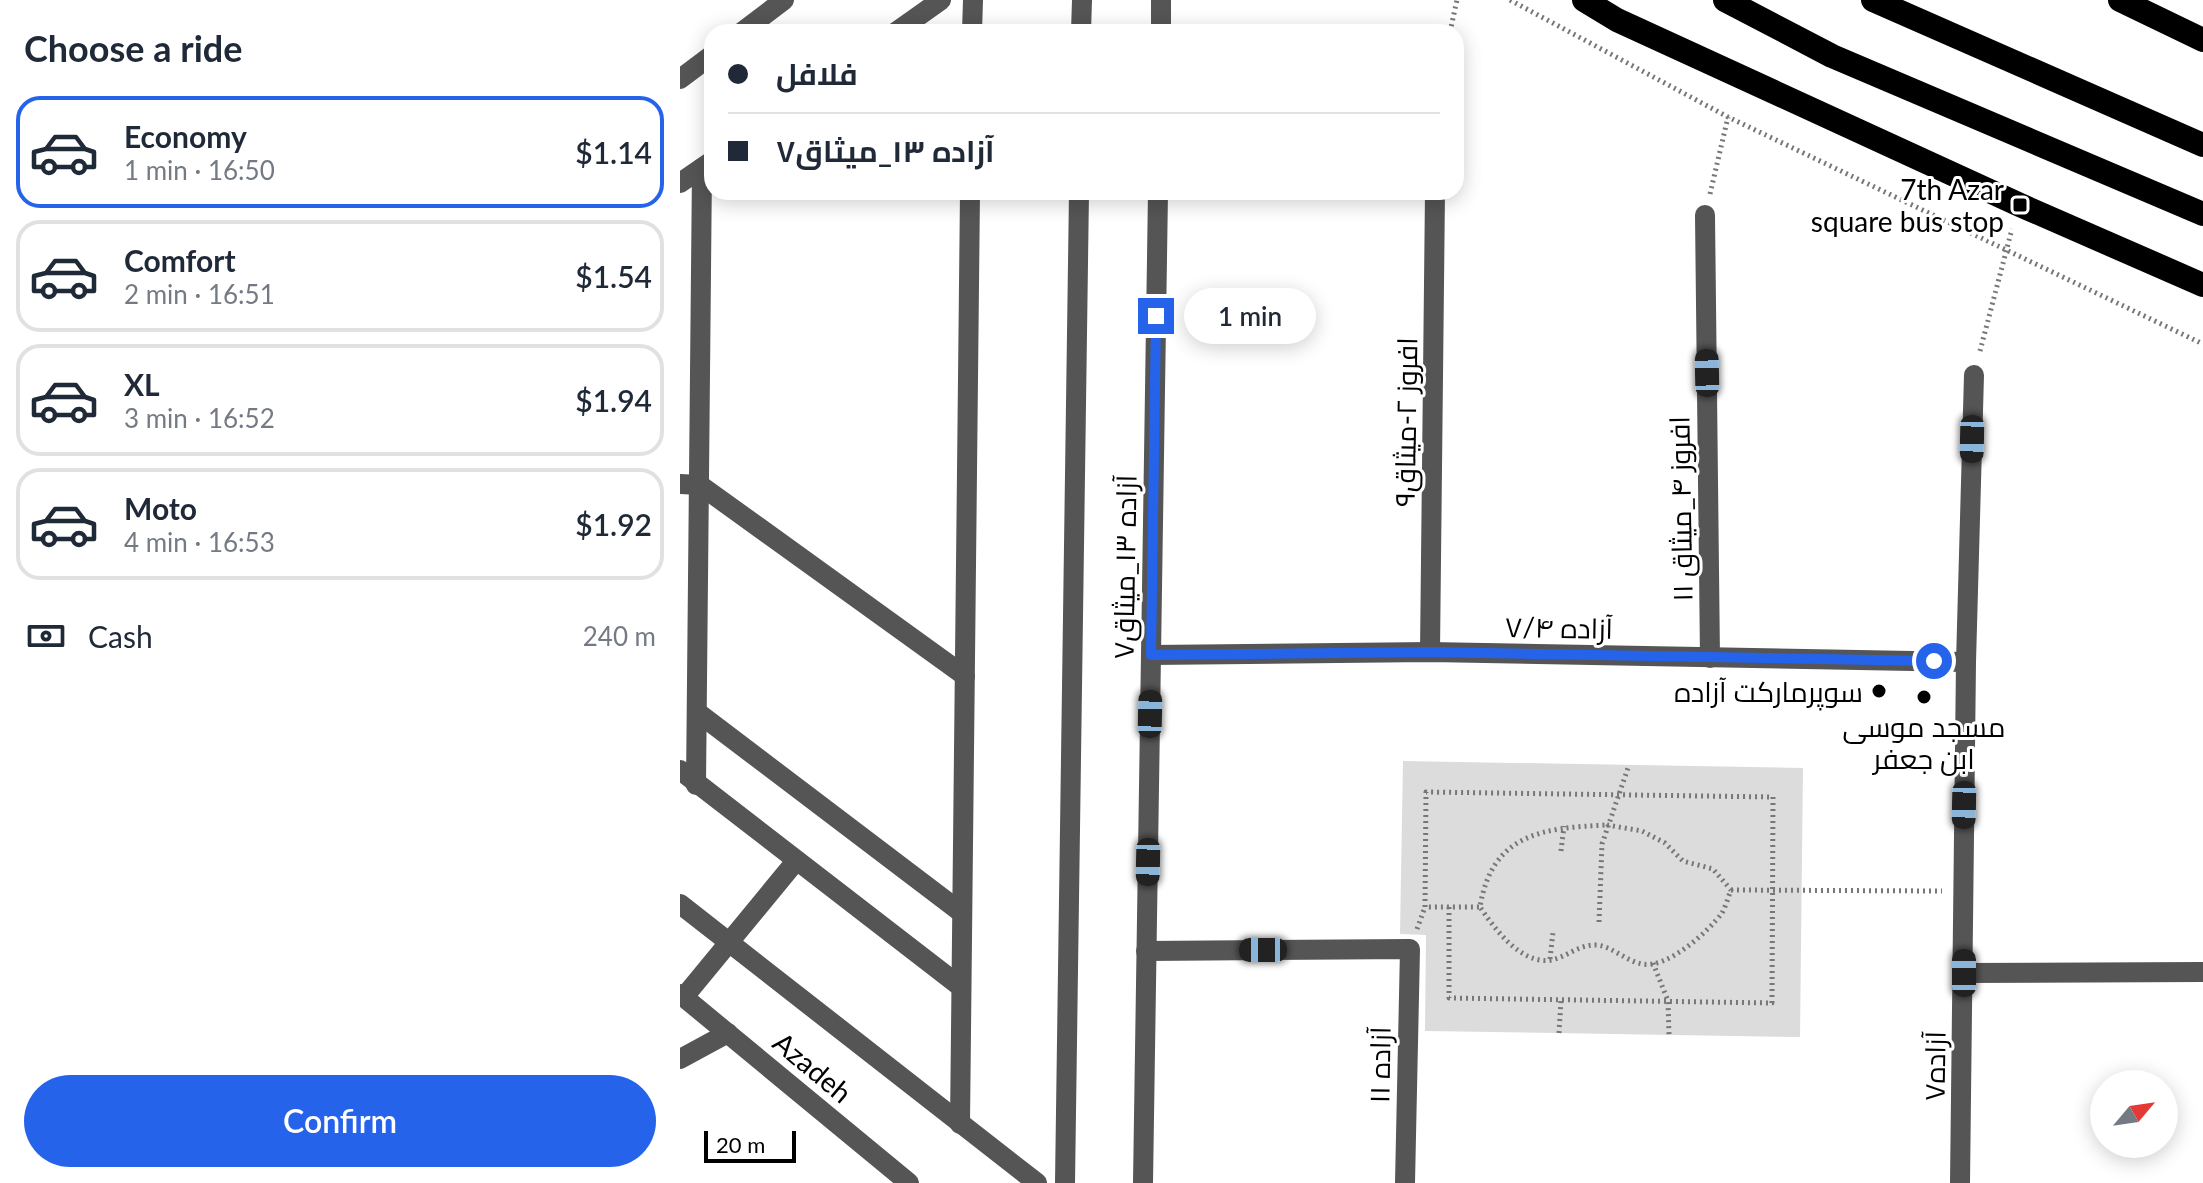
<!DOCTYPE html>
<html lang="en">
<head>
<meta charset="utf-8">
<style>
  :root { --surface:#fff; --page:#f6f6f7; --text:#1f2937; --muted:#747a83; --line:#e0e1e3; --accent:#2563eb }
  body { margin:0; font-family:Lato,Cairo,sans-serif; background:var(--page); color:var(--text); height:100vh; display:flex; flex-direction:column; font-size:30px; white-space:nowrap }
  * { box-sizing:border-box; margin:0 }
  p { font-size:26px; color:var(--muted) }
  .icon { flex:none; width:44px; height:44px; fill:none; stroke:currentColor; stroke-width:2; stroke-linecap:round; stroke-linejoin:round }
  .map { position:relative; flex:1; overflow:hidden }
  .details { display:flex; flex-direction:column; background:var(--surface); width:680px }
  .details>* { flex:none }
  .top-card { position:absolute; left:24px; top:24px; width:760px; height:176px; border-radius:24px; box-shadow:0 4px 20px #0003; display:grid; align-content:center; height:176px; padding:0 24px; background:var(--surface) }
  .needle { width:52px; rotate:61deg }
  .fabs { position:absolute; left:1410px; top:1070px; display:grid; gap:16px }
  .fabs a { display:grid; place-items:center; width:88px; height:88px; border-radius:50%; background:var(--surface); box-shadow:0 4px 20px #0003; font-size:40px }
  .scale { position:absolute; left:24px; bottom:20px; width:92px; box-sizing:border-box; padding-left:8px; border:4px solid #000; border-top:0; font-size:22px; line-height:28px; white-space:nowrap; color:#000; -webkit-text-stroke:6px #fff; paint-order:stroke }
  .end { position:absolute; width:36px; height:36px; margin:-18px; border:10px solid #2563eb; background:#fff; box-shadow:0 0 0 4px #fff }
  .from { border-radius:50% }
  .bubble { position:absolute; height:56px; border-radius:28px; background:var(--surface); box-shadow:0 4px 20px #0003; font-size:26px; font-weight:600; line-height:56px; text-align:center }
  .car { position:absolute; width:24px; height:48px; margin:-24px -12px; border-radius:10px; box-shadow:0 0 6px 2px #0007; background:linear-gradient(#222 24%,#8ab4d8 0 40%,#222 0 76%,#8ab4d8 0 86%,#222 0) }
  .top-card b { display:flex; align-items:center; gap:28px; height:76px; font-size:30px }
  .top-card b+b { border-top:2px solid var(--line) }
  .top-card i { width:20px; height:20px; background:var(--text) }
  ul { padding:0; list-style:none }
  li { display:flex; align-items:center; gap:24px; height:112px; margin:0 16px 12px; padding:0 8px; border:4px solid var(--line); border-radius:24px }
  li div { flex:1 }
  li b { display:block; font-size:30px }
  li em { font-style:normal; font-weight:600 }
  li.current { border-color:var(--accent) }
  li>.icon { width:72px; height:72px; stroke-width:1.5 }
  h2 { padding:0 24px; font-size:36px; line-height:96px }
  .pay { display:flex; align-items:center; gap:20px; height:88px; padding:0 24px; font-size:30px }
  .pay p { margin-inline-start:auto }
  .cta { display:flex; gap:16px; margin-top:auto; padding:16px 24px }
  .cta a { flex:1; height:92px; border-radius:48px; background:var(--accent); color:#fff; font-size:32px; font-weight:600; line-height:92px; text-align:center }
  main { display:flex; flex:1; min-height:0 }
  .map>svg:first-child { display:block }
</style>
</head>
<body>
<main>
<section class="details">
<h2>Choose a ride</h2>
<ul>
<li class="current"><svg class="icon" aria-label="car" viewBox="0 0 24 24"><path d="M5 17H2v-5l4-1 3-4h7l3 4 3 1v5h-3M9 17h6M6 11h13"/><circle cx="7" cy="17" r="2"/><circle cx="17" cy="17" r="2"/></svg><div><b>Economy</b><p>1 min · 16:50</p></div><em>$1.14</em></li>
<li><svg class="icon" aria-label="car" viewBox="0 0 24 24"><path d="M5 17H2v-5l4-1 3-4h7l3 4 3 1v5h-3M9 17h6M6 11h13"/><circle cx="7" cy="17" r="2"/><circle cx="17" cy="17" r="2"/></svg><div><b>Comfort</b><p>2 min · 16:51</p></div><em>$1.54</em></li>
<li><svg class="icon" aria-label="car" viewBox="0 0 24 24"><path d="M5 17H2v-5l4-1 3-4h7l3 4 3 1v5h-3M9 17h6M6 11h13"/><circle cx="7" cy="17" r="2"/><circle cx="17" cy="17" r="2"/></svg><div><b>XL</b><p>3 min · 16:52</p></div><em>$1.94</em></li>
<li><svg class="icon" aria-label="car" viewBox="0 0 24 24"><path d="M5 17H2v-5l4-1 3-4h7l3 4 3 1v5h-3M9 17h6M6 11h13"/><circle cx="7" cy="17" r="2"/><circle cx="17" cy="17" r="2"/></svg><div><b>Moto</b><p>4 min · 16:53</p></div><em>$1.92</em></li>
</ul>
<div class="pay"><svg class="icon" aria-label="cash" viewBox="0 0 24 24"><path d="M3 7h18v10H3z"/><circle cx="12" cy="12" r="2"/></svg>Cash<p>240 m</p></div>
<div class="cta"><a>Confirm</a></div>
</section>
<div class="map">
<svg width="1523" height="1183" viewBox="0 0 1523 1183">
  <rect width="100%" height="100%" fill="#fff"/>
  <!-- green -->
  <polygon fill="#dcdcdc" points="723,761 1123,768 1120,1037 745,1031 746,935 720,934"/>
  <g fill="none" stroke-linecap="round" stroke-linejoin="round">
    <!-- path -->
    <g stroke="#777" stroke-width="5" stroke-dasharray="2 4" stroke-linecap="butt">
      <polyline points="830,0 1048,117 1523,344"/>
      <polyline points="770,32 777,0"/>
      <polyline points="1030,194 1048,117"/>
      <polyline points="1300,351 1332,229"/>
      <path d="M927,825L962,831L985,843L1003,861L1033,869L1051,890C1048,897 1046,906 1042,913C1028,932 987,969 962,964C946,961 933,947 917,945C899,944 887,957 871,960C841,965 814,928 800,907C812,833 863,828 927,825Z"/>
      <polyline points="881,851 884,826"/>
      <polyline points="1051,890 1262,891"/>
      <polyline points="769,907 769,998 1092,1003 1093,797 746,792 745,907 800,907"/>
      <polyline points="919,922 922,844 949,765"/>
      <polyline points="737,929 745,907"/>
      <polyline points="870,959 873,932"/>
      <polyline points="973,963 988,1001 989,1035"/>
      <polyline points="879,1033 881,1000"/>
    </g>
    <!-- minor -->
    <g stroke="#555" stroke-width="20">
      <polyline points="62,32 104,0"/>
      <polyline points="216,32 261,0"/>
      <polyline points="292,32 293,0"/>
      <polyline points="401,32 402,0"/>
      <polyline points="481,32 481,0"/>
      <polyline points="0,79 32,55"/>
      <polyline points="0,183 29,163"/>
      <polyline points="1025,215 1030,658"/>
      <polyline points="0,484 20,485 285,676"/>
      <polyline points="750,652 755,192"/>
      <polyline points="471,655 750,652 1286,662"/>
      <polyline points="17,712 282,913"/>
      <polyline points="0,770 281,987"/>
      <polyline points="16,785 22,168"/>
      <polyline points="0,904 357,1183"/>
      <polyline points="466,951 730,949 725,1183"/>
      <polyline points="1284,973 1523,972"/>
      <polyline points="0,994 229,1183"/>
      <polyline points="4,997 116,861"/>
      <polyline points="0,1059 48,1033"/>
      <polyline points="280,1124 290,192"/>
      <polyline points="385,1183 399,192"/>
      <polyline points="463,1183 478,192"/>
      <polyline points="1280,1183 1286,662 1294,375"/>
    </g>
    <!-- highway -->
    <g stroke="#000" stroke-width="24">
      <polyline points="904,0 937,20 1340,205 1523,285"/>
      <polyline points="1045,0 1152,56 1523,214"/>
      <polyline points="1193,0 1523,145"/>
      <polyline points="1440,0 1523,40"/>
    </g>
  </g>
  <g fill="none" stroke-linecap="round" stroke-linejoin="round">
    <!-- route -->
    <polyline stroke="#2563eb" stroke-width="10" points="476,316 471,655 750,652 1254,661"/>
  </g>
  <!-- markers -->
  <g fill="#000" stroke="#fff" stroke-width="3">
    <rect x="1332" y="197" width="16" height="16" rx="4"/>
    <circle cx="1199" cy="691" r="8"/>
    <circle cx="1244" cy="697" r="8"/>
  </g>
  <g text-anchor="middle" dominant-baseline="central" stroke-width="6" stroke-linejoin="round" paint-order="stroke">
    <!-- poi labels -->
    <g font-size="28" fill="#000" stroke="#fff" text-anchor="end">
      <text x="1324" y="189">7th Azar<tspan x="1324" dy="32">square bus stop</tspan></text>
      <text x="1183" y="691">سوپرمارکت آزاده</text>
      <text x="1244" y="726" text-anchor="middle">مسجد موسی<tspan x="1244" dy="32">ابن جعفر</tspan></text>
    </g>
    <!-- street labels -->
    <g font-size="28" fill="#000" stroke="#fff">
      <text transform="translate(725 422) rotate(-89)">افروز ۲-میثاق۹</text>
      <text transform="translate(1000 509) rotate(-91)">افروز ۴_میثاق ۱۱</text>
      <text transform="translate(444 567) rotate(-89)">آزاده ۱۳_میثاق۷</text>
      <text transform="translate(879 627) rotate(1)">آزاده ۷/۴</text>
      <text transform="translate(699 1065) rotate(-89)">آزاده ۱۱</text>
      <text transform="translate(1254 1066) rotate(-89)">آزاده۷</text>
      <text transform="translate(133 1067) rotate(40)">Azadeh</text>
    </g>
  </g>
</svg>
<div class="fabs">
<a><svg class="needle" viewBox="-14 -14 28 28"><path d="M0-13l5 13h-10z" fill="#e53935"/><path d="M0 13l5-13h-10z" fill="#747a83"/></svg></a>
</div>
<div class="scale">20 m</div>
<i class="end from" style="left:1254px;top:661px"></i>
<i class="end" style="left:476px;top:316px"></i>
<div class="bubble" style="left:504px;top:288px;width:132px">1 min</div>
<i class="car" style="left:1027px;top:373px;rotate:359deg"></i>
<i class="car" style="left:1292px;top:439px;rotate:181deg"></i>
<i class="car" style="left:470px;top:714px;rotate:1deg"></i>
<i class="car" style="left:1284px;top:805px;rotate:181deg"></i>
<i class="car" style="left:468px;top:862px;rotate:181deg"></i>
<i class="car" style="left:583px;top:950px;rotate:270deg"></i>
<i class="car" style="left:1284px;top:973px;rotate:0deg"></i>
<div class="top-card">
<b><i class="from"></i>فلافل</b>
<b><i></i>آزاده ۱۳_میثاق۷</b>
</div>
</div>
</main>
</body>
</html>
